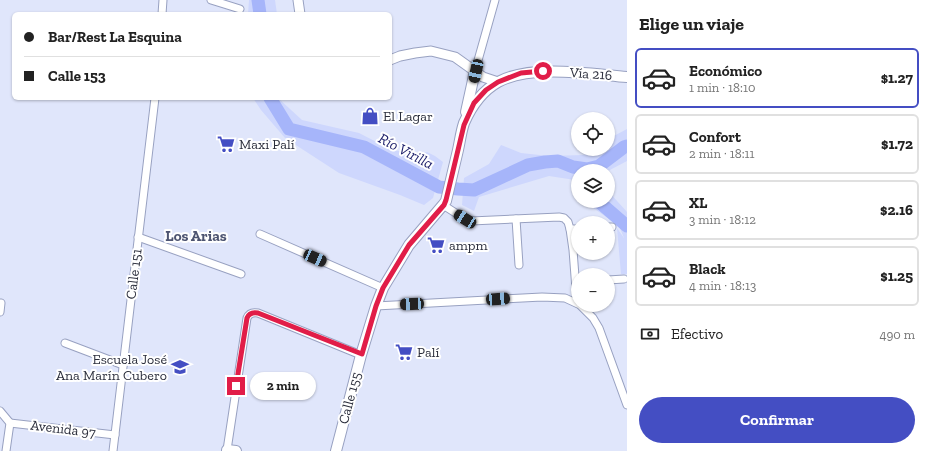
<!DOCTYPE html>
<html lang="es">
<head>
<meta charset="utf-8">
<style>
  :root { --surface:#fff; --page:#f2f2f2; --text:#222; --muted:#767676; --line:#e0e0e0; --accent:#444ec3 }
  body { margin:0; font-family:"Zilla Slab",serif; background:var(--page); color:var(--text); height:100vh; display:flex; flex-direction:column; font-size:15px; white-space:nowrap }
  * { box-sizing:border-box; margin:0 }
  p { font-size:13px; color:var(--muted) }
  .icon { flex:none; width:22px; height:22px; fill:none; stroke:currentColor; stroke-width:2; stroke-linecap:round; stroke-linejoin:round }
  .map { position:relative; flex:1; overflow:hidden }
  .side { display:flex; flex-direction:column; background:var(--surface); width:300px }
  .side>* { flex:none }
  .hud { position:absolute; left:12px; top:12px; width:380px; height:88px; border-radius:6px; box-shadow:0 1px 3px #0004; display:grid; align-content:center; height:88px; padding:0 12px; background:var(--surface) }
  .tools { position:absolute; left:571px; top:112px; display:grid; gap:8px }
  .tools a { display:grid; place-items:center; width:44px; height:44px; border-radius:50%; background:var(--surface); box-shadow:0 1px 3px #0004; font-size:20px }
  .end { position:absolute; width:18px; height:18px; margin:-9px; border:5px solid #e11d48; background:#fff; box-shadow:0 0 0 2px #fff }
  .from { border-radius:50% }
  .bubble { position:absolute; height:28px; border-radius:14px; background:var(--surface); box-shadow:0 1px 3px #0004; font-size:13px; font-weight:700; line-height:28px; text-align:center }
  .car { position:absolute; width:12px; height:24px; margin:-12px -6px; border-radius:5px; box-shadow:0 0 3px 1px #0007; background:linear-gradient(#222 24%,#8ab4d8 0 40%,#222 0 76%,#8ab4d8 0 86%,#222 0) }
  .hud b { display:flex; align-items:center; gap:14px; height:38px; font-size:15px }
  .hud b+b { border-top:1px solid var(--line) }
  .hud i { width:10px; height:10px; background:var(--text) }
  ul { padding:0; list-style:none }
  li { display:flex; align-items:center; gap:12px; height:60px; margin:0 8px 6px; padding:0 4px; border:2px solid var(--line); border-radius:6px }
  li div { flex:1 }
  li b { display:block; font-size:15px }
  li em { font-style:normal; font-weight:700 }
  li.active { border-color:var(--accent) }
  li>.icon { width:36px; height:36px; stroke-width:1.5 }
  h2 { padding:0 12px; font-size:18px; line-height:48px }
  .pay { display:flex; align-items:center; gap:10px; height:44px; padding:0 12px; font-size:15px }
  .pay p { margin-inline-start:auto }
  .button { display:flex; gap:8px; margin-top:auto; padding:8px 12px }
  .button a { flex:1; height:46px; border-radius:24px; background:var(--accent); color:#fff; font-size:16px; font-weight:700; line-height:46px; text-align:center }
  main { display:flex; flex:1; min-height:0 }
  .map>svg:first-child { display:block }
</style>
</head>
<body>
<main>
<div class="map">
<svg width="627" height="451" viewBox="0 0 627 451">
  <rect width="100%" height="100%" fill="#e0e6fb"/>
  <!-- green -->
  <g fill="#ced7fd">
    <polygon points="249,0 275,0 277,14 248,14"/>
    <polygon points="253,98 278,98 302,120 359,133 392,150 420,154 427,152 435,156 443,162 433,198 424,205 400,195 339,173 285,138 261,110"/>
    <polygon points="627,129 627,161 608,171 578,171 578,184 575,180 549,176 479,197 474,211 462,205 464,178 489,164 501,145 521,153 549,156 583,155 591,149 608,149 608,139"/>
    <polygon points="608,191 627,212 627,274 621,274 617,228 624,238 619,226 589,205 587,201 608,201"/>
  </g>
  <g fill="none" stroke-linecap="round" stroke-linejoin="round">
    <!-- river -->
    <g stroke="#a6b5fa" stroke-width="13">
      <polyline points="258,0 260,14"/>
      <polyline points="270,98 289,129 364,147 439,187 458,189 474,190 528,165 545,162 558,161 573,167 587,169 599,166 624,147 627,146"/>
      <polyline points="598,201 627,226"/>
    </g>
    <!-- minor casing -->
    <g stroke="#98a1c1" stroke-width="9">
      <g id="minor">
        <polyline points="211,0 240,9"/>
        <polyline points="162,14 163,0"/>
        <polyline points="475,71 495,0"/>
        <polyline points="443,205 465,219 471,221 559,217 564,218 568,222 570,229 573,250 577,303"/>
        <polyline points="516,219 519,265"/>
        <polyline points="608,227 612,227"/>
        <polyline points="570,229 578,229"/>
        <polyline points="260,234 383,288"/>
        <polyline points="138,237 241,274"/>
        <polyline points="608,280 624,279"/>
        <polyline points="580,305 593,318 599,328 627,405"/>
        <polyline points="376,306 542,297 565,298 578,304"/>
        <polyline points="0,312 1,303"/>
        <polyline points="65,343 123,365"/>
        <polyline points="0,411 10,423 6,451"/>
        <polyline points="10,423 115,435"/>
        <path d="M227,450L247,318C249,313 253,312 258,313L361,355"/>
        <polyline points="113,451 155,98"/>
      </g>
    </g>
    <!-- tertiary casing -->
    <g stroke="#98a1c1" stroke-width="11">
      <g id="tertiary">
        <polyline points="298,0 300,14"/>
        <polyline points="390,60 400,56 415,53 431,51 455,57 483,77 498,82"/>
      </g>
    </g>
    <!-- secondary casing -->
    <g stroke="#98a1c1" stroke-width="12">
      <g id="secondary">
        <polyline points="466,112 475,71"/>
        <polyline points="227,451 227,450 236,451"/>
        <path d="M336,451L361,355L376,306L383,288L409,245L443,205L446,201C450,184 454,167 458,150C460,141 461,132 464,123C471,107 482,91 498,82C531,64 590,74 627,77"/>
      </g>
    </g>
    <!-- minor -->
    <use href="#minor" stroke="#fff" stroke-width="7"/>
    <!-- tertiary -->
    <use href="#tertiary" stroke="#fff" stroke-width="9"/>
    <!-- secondary -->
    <use href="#secondary" stroke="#fff" stroke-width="10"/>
  </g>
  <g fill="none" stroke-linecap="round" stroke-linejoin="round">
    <!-- route -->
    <path stroke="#e11d48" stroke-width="5" d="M236,386L247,318C249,313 253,312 258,313L362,354L376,306L383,288L409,245L444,205L446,200L464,125L474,103L486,90L498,82L521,73L543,71"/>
  </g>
  <!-- icons -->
  <defs>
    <g id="shop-bare" transform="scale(1.38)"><path d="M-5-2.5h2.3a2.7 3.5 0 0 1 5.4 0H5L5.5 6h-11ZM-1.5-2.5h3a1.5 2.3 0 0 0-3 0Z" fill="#444ec3" stroke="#fff" stroke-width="2.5" paint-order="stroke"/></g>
    <g id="supermarket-bare" transform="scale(1.38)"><path d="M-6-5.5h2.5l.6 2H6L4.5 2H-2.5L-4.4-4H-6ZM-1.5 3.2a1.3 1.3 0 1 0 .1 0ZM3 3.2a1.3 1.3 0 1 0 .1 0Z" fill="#444ec3" stroke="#fff" stroke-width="2.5" paint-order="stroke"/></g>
    <g id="school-bare" transform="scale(1.38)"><path d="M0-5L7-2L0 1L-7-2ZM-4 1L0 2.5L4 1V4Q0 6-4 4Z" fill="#444ec3" stroke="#fff" stroke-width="2.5" paint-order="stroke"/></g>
  </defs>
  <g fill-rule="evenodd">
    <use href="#shop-bare" x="370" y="116"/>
    <use href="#supermarket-bare" x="226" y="144"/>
    <use href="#supermarket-bare" x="436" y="245"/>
    <use href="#supermarket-bare" x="404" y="352"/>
    <use href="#school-bare" x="180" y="367"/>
  </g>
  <g text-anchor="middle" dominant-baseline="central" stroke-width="4" stroke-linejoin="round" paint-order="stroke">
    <!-- street labels -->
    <g font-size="14" fill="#2a2d3b" stroke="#fff">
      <text transform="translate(591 74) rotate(4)">Vía 216</text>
      <text transform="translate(134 274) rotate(-83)">Calle 151</text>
      <text transform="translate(350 398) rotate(-75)">Calle 155</text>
      <text transform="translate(63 429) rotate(7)">Avenida 97</text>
    </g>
    <!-- poi labels -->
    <g font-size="14" fill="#2a2d3b" stroke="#fff" text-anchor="start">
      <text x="383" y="116">El Lagar</text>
      <text x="239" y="144">Maxi Palí</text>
      <text x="449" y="245">ampm</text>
      <text x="417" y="352">Palí</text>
      <text x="167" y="359" text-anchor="end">Escuela José<tspan x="167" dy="16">Ana Marín Cubero</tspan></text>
    </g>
    <!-- water labels -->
    <g font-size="15" font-style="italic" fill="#1b1d69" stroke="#fff">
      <text transform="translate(406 151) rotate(28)">Río Virilla</text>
    </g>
    <!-- neighbourhood labels -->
    <g font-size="15" font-weight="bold" fill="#4d5471" stroke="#fff">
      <text x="196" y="236">Los Arias</text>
    </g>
  </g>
</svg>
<div class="tools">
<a><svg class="icon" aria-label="locate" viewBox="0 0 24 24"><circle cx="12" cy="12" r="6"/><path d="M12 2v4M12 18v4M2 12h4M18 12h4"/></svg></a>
<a><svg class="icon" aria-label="layers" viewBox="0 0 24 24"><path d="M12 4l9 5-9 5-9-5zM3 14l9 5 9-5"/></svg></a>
<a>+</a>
<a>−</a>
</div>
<i class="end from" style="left:543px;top:71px"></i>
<i class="end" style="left:236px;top:386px"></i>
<div class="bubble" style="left:250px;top:372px;width:66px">2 min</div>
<i class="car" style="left:476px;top:71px;rotate:192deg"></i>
<i class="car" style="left:465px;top:219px;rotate:302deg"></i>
<i class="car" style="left:315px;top:258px;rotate:114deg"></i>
<i class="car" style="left:498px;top:299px;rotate:86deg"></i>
<i class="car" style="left:412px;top:304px;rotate:267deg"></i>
<div class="hud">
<b><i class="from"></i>Bar/Rest La Esquina</b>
<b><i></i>Calle 153</b>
</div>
</div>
<section class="side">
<h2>Elige un viaje</h2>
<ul>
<li class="active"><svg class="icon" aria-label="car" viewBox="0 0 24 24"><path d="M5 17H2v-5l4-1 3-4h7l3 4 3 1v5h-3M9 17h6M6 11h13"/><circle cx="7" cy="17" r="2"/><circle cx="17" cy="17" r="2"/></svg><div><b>Económico</b><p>1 min · 18:10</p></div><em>$1.27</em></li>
<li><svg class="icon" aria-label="car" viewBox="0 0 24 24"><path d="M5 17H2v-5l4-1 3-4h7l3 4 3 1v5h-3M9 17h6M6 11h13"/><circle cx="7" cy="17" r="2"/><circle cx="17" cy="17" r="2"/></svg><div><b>Confort</b><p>2 min · 18:11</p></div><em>$1.72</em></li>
<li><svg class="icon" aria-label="car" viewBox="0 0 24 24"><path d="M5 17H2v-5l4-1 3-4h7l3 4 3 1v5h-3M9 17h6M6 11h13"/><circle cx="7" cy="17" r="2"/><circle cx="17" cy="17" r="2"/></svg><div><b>XL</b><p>3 min · 18:12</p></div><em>$2.16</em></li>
<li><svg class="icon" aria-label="car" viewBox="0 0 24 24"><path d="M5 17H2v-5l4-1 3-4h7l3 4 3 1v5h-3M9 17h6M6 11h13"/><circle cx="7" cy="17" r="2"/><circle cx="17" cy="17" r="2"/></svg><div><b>Black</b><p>4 min · 18:13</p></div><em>$1.25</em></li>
</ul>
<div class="pay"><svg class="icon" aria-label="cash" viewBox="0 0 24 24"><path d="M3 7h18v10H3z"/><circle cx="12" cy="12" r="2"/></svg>Efectivo<p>490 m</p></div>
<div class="button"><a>Confirmar</a></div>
</section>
</main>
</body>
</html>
